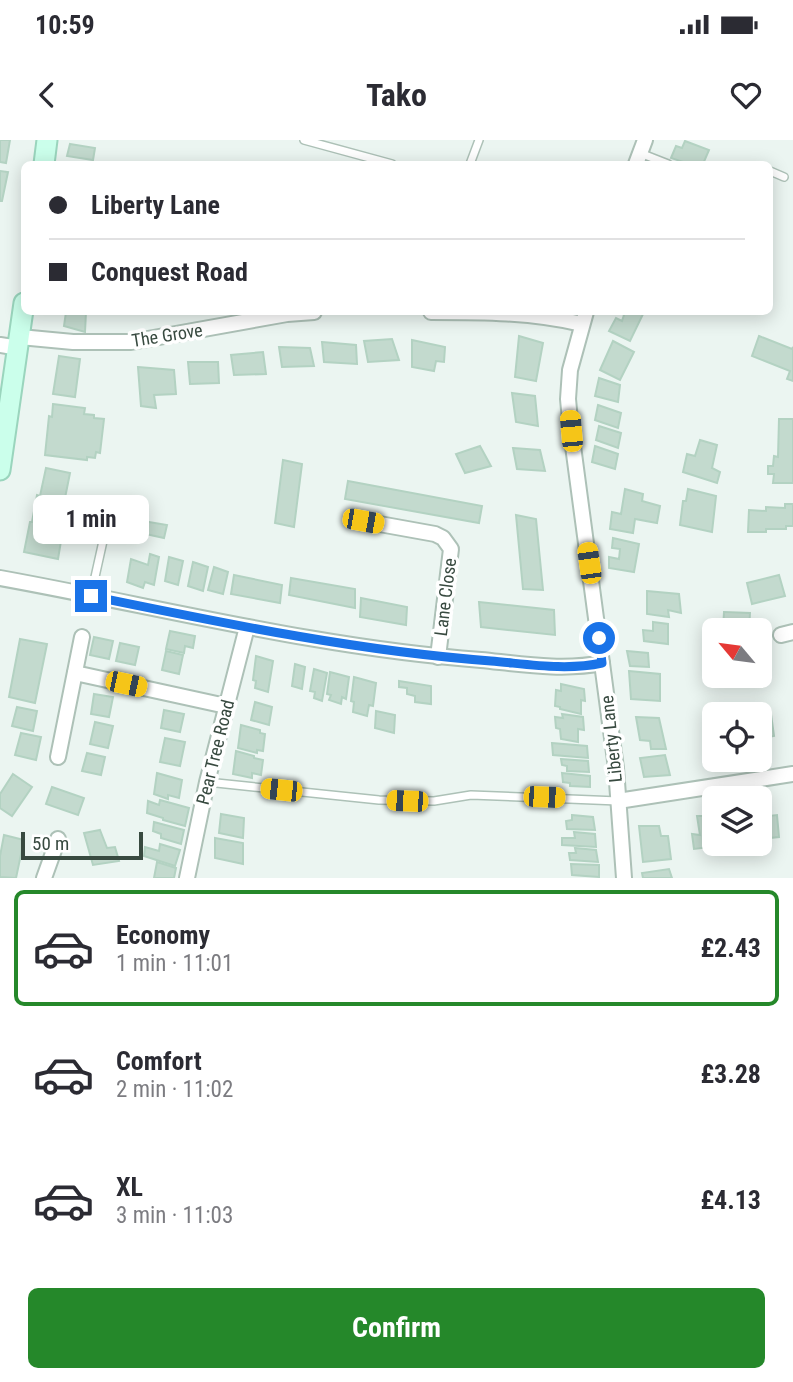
<!DOCTYPE html>
<html lang="en">
<head>
<meta charset="utf-8">
<style>
  :root { --surface:#fff; --page:#f7f7f7; --text:#2b2b33; --muted:#7c7c81; --line:#e1e1e2; --accent:#25882a }
  body { margin:0; font-family:"Roboto Condensed",sans-serif; background:var(--page); color:var(--text); height:100vh; display:flex; flex-direction:column; font-size:26px; white-space:nowrap }
  * { box-sizing:border-box; margin:0 }
  p { font-size:23px; color:var(--muted) }
  .icon { flex:none; width:38px; height:38px; fill:none; stroke:currentColor; stroke-width:2; stroke-linecap:round; stroke-linejoin:round }
  .map { position:relative; height:738px; overflow:hidden }
  .panel { display:flex; flex-direction:column; background:var(--surface); flex:1 }
  .panel>* { flex:none }
  .hud { position:absolute; left:21px; top:21px; width:752px; height:154px; border-radius:10px; box-shadow:0 4px 18px #0003; display:grid; align-content:center; height:154px; padding:0 28px; background:var(--surface) }
  .needle { width:46px; rotate:299deg }
  .controls { position:absolute; left:702px; top:478px; display:grid; gap:14px }
  .controls a { display:grid; place-items:center; width:70px; height:70px; border-radius:10px; background:var(--surface); box-shadow:0 4px 18px #0003; font-size:35px }
  .scale { position:absolute; left:21px; bottom:18px; width:122px; box-sizing:border-box; padding-left:7px; border:4px solid #384a40; border-top:0; font-size:19px; line-height:24px; white-space:nowrap; color:#384a40; -webkit-text-stroke:5px #fff; paint-order:stroke }
  .end { position:absolute; width:32px; height:32px; margin:-16px; border:9px solid #1a73e8; background:#fff; box-shadow:0 0 0 4px #fff }
  .from { border-radius:50% }
  .bubble { position:absolute; height:49px; border-radius:10px; background:var(--surface); box-shadow:0 4px 18px #0003; font-size:23px; font-weight:700; line-height:49px; text-align:center }
  .car { position:absolute; width:21px; height:42px; margin:-21px -10px; border-radius:9px; box-shadow:0 0 5px 2px #0007; background:linear-gradient(#f5c518 24%,#345 0 40%,#f5c518 0 76%,#345 0 86%,#f5c518 0) }
  .hud b { display:flex; align-items:center; gap:24px; height:66px; font-size:26px }
  .hud b+b { border-top:2px solid var(--line) }
  .hud i { width:18px; height:18px; background:var(--text) }
  ul { padding:12px 0 0; list-style:none }
  li { display:flex; align-items:center; gap:21px; height:116px; margin:0 14px 10px; padding:0 14px; border:4px solid transparent; border-radius:10px }
  li div { flex:1 }
  li b { display:block; font-size:26px }
  li em { font-style:normal; font-weight:700 }
  li.selected { border-color:var(--accent) }
  li>.icon { width:63px; height:63px; stroke-width:1.5 }
  .action { display:flex; gap:14px; margin-top:auto; padding:14px 28px }
  .action a { flex:1; height:80px; border-radius:10px; background:var(--accent); color:#fff; font-size:28px; font-weight:700; line-height:80px; text-align:center }
  .status { display:flex; justify-content:space-between; align-items:center; height:49px; padding:0 35px; background:var(--surface); direction:ltr }
  .status svg { height:19px; fill:currentColor }
  header { display:flex; justify-content:space-between; align-items:center; height:91px; padding:0 28px; background:var(--surface); font-size:32px; font-weight:700 }
  .map>svg:first-child { display:block }
</style>
</head>
<body>
<div class="status"><b>10:59</b><svg viewBox="0 0 49 12"><path d="M0 12V9h3v3zM5 12V6h3v6zM10 12V3h3v9zM15 12V0h3v12zM26 1h20v11H26zM47 4h2v5h-2z"/></svg></div>
<header><svg class="icon" aria-label="back" viewBox="0 0 24 24"><path d="M15 5l-7 7 7 7"/></svg>Tako<svg class="icon" aria-label="heart" viewBox="0 0 24 24"><path d="M12 20l-8-8c-3-5 5-10 8-4 3-6 11-1 8 4z"/></svg></header>
<div class="map">
<svg width="793" height="738" viewBox="0 0 793 738">
  <rect width="100%" height="100%" fill="#ebf5f1"/>
  <!-- building -->
  <g fill="#c3dace" stroke="#b3d2c2" stroke-width="2">
    <polygon points="0,0 10,0 6,23 0,22"/>
    <polygon points="685,1 709,10 703,24 689,24 671,18 676,6 682,8"/>
    <polygon points="70,4 95,8 93,20 67,16"/>
    <polygon points="0,31 8,32 2,61 0,61"/>
    <polygon points="66,172 86,172 85,192 64,186"/>
    <polygon points="619,172 644,172 630,201 609,191 616,178 622,181 624,175"/>
    <polygon points="519,196 543,203 536,241 515,237"/>
    <polygon points="759,196 792,209 793,207 793,241 787,239 790,231 752,216"/>
    <polygon points="392,199 399,220 368,222 364,201"/>
    <polygon points="412,200 445,207 444,222 436,221 434,231 412,227"/>
    <polygon points="613,201 634,212 620,240 600,230"/>
    <polygon points="322,202 356,205 357,224 324,222"/>
    <polygon points="279,207 310,208 314,226 282,227"/>
    <polygon points="263,212 266,234 234,235 231,215"/>
    <polygon points="59,216 80,219 75,257 53,254"/>
    <polygon points="188,222 218,222 219,243 190,244"/>
    <polygon points="138,227 174,230 176,254 154,255 156,268 141,266"/>
    <polygon points="599,238 620,245 618,262 595,256"/>
    <polygon points="512,253 535,256 538,286 516,282"/>
    <polygon points="53,264 85,268 84,274 94,275 94,278 104,279 100,313 96,312 95,318 87,317 87,320 45,315 49,276 52,277"/>
    <polygon points="598,265 621,273 618,288 595,280"/>
    <polygon points="779,279 793,279 793,343 773,343 774,334 768,334 768,326 773,326 774,316 778,317"/>
    <polygon points="599,286 621,293 618,308 596,300"/>
    <polygon points="700,300 717,305 712,328 720,332 717,343 683,332 687,314 695,316"/>
    <polygon points="480,306 491,326 465,333 456,314"/>
    <polygon points="595,306 618,314 615,329 592,322"/>
    <polygon points="513,308 540,310 545,331 517,329"/>
    <polygon points="283,320 302,324 294,387 275,383"/>
    <polygon points="46,328 70,333 64,363 60,362 54,393 62,395 58,419 24,412 30,382 32,382 37,355 40,356"/>
    <polygon points="348,341 482,366 479,383 345,359"/>
    <polygon points="625,349 643,354 642,361 660,366 657,383 635,379 633,393 610,389 612,372 621,374"/>
    <polygon points="688,349 716,356 712,392 680,385 683,361 686,361"/>
    <polygon points="785,364 793,364 793,386 786,386 786,389 766,389 766,392 748,392 749,370 766,371 766,367 785,368"/>
    <polygon points="516,375 536,379 543,450 523,449"/>
    <polygon points="143,381 167,385 164,398 141,393"/>
    <polygon points="613,398 639,404 634,432 609,428 609,417 619,419 620,409 612,408"/>
    <polygon points="150,414 159,417 154,445 145,442 143,448 127,442 131,419 148,425"/>
    <polygon points="169,417 183,421 178,445 165,441"/>
    <polygon points="193,422 208,427 203,451 188,446"/>
    <polygon points="214,427 228,432 223,454 208,450"/>
    <polygon points="234,435 282,445 280,463 231,454"/>
    <polygon points="779,435 785,456 752,464 747,443"/>
    <polygon points="291,438 355,449 355,468 289,455"/>
    <polygon points="647,451 679,454 681,473 668,470 669,477 647,474"/>
    <polygon points="361,458 407,467 406,485 360,477"/>
    <polygon points="479,462 554,470 555,495 481,487"/>
    <polygon points="724,472 750,473 749,490 723,490"/>
    <polygon points="653,482 668,484 668,504 644,501 643,490 653,491"/>
    <polygon points="170,491 195,496 193,508 185,506 184,513 166,509"/>
    <polygon points="94,497 113,501 109,519 90,515"/>
    <polygon points="20,499 47,504 35,563 9,557"/>
    <polygon points="120,503 139,507 135,525 116,521"/>
    <polygon points="166,511 183,515 179,534 162,530"/>
    <polygon points="627,511 648,513 649,527 630,526"/>
    <polygon points="256,516 273,521 268,552 255,548 256,541 253,540"/>
    <polygon points="295,524 305,527 302,549 292,546"/>
    <polygon points="314,529 327,533 322,561 314,558 315,552 310,551"/>
    <polygon points="629,531 660,534 660,561 631,559"/>
    <polygon points="330,532 349,537 346,559 342,557 341,564 329,560 331,555 327,554"/>
    <polygon points="354,537 376,543 373,566 369,565 367,576 353,572 354,562 351,561"/>
    <polygon points="399,541 431,546 431,564 415,562 415,556 407,554 407,548 399,547"/>
    <polygon points="561,544 584,549 585,561 581,560 581,574 560,569 560,567 555,566 556,550 561,551"/>
    <polygon points="94,554 113,557 109,577 91,574"/>
    <polygon points="255,562 272,567 269,585 251,580"/>
    <polygon points="17,567 37,571 33,591 12,586"/>
    <polygon points="761,569 762,575 771,574 774,596 768,597 769,603 760,604 760,574 742,574 743,572"/>
    <polygon points="164,570 184,574 180,592 161,588"/>
    <polygon points="376,571 395,575 394,593 375,588"/>
    <polygon points="562,574 583,577 584,590 578,589 578,602 561,599 560,589 556,588 555,577 563,578"/>
    <polygon points="636,577 659,578 666,609 651,609 650,601 640,600"/>
    <polygon points="95,582 113,586 108,608 90,604"/>
    <polygon points="241,585 260,590 260,593 265,594 263,611 257,610 257,613 238,608"/>
    <polygon points="714,588 714,606 705,607 704,589"/>
    <polygon points="21,593 41,597 36,620 15,615"/>
    <polygon points="165,598 185,602 180,626 160,622"/>
    <polygon points="552,603 587,606 588,618 553,615"/>
    <polygon points="236,611 254,616 254,618 263,620 261,635 252,633 252,638 233,634"/>
    <polygon points="87,613 105,617 101,635 82,631"/>
    <polygon points="665,615 670,635 644,637 640,618"/>
    <polygon points="561,619 588,621 589,632 567,631 567,626 562,625"/>
    <polygon points="157,633 182,640 179,658 168,655 168,659 154,654"/>
    <polygon points="562,633 590,636 590,647 570,646 570,643 563,642"/>
    <polygon points="13,634 32,647 12,676 0,668 0,654"/>
    <polygon points="52,647 84,658 78,675 46,664"/>
    <polygon points="160,660 189,668 185,686 163,680 163,678 147,673 148,661 159,665"/>
    <polygon points="221,674 244,678 243,698 219,693"/>
    <polygon points="572,675 593,677 595,690 567,689 566,681 572,680"/>
    <polygon points="777,675 779,697 760,699 760,677"/>
    <polygon points="697,676 714,676 714,704 718,704 719,706 694,709 692,694 700,695"/>
    <polygon points="154,682 184,690 181,704 161,698 161,694 153,691"/>
    <polygon points="639,686 659,686 661,696 668,696 671,719 643,722"/>
    <polygon points="100,690 107,708 115,707 119,721 93,725 84,693"/>
    <polygon points="574,692 595,694 596,707 562,705 562,698 575,698"/>
    <polygon points="4,695 24,700 16,738 0,737 0,716"/>
    <polygon points="215,698 243,703 243,724 215,718"/>
    <polygon points="160,704 180,710 175,726 144,716 145,707 159,711"/>
    <polygon points="575,708 596,710 598,722 570,720 569,713 576,713"/>
    <polygon points="157,722 176,728 174,738 154,738"/>
    <polygon points="571,724 599,725 599,737 572,735"/>
    <polygon points="669,729 672,738 643,738 642,733"/>
  </g>
  <g fill="none" stroke-linecap="round" stroke-linejoin="round">
    <!-- lane casing -->
    <g stroke="#adc1b7" stroke-width="10">
      <g id="lane">
        <polyline points="304,0 392,24"/>
        <polyline points="640,13 668,24"/>
        <polyline points="470,24 479,0"/>
        <polyline points="770,31 784,37"/>
        <polyline points="91,364 107,383"/>
        <polyline points="91,455 107,383 128,376 141,375"/>
        <polyline points="207,642 379,660 434,661 471,655 618,661"/>
      </g>
    </g>
    <!-- street casing -->
    <g stroke="#adc1b7" stroke-width="18">
      <g id="street">
        <polyline points="636,24 645,0"/>
        <path d="M431,172C482,172 532,172 582,184"/>
        <polyline points="586,172 570,230 568,259 571,291 616,628 624,738"/>
        <polyline points="20,197 73,202 131,202 287,174 314,172"/>
        <polyline points="0,205 19,208"/>
        <polyline points="363,381 435,394 443,398 451,409 438,517"/>
        <path d="M0,438C160,467 318,508 481,520C521,524 563,531 602,523"/>
        <polyline points="781,495 793,492"/>
        <polyline points="75,533 226,566"/>
        <polyline points="58,617 82,497"/>
        <polyline points="618,661 793,634"/>
        <polyline points="44,738 58,699"/>
        <polyline points="187,738 207,642 247,487"/>
      </g>
    </g>
    <!-- secondary casing -->
    <g stroke="#9ad5bd" stroke-width="23">
      <g id="secondary">
        <polyline points="44,24 47,0"/>
        <polyline points="0,330 24,163"/>
      </g>
    </g>
    <!-- lane -->
    <use href="#lane" stroke="#fff" stroke-width="7"/>
    <!-- street -->
    <use href="#street" stroke="#fff" stroke-width="14"/>
    <!-- secondary -->
    <use href="#secondary" stroke="#cbffeb" stroke-width="19"/>
  </g>
  <g fill="none" stroke-linecap="round" stroke-linejoin="round">
    <!-- route -->
    <path stroke="#1a73e8" stroke-width="9" d="M91,456C223,483 356,511 491,521C527,524 566,531 602,523L599,498"/>
  </g>
  <g text-anchor="middle" dominant-baseline="central" stroke-width="7" stroke-linejoin="round" paint-order="stroke">
    <!-- street labels -->
    <g font-size="18" fill="#384a40" stroke="#fff">
      <text transform="translate(167 195) rotate(-9)">The Grove</text>
      <text transform="translate(445 457) rotate(-83)">Lane Close</text>
      <text transform="translate(611 599) rotate(-96)">Liberty Lane</text>
      <text transform="translate(215 612) rotate(-76)">Pear Tree Road</text>
    </g>
  </g>
</svg>
<div class="controls">
<a><svg class="needle" viewBox="-14 -14 28 28"><path d="M0-13l5 13h-10z" fill="#e53935"/><path d="M0 13l5-13h-10z" fill="#7c7c81"/></svg></a>
<a><svg class="icon" aria-label="locate" viewBox="0 0 24 24"><circle cx="12" cy="12" r="6"/><path d="M12 2v4M12 18v4M2 12h4M18 12h4"/></svg></a>
<a><svg class="icon" aria-label="layers" viewBox="0 0 24 24"><path d="M12 4l9 5-9 5-9-5zM3 14l9 5 9-5"/></svg></a>
</div>
<div class="scale">50 m</div>
<i class="end from" style="left:599px;top:498px"></i>
<i class="end" style="left:91px;top:456px"></i>
<div class="bubble" style="left:33px;top:355px;width:116px">1 min</div>
<i class="car" style="left:571px;top:291px;rotate:355deg"></i>
<i class="car" style="left:363px;top:381px;rotate:100deg"></i>
<i class="car" style="left:589px;top:423px;rotate:352deg"></i>
<i class="car" style="left:126px;top:544px;rotate:102deg"></i>
<i class="car" style="left:281px;top:650px;rotate:276deg"></i>
<i class="car" style="left:544px;top:657px;rotate:92deg"></i>
<i class="car" style="left:407px;top:661px;rotate:272deg"></i>
<div class="hud">
<b><i class="from"></i>Liberty Lane</b>
<b><i></i>Conquest Road</b>
</div>
</div>
<section class="panel">
<ul>
<li class="selected"><svg class="icon" aria-label="car" viewBox="0 0 24 24"><path d="M5 17H2v-5l4-1 3-4h7l3 4 3 1v5h-3M9 17h6M6 11h13"/><circle cx="7" cy="17" r="2"/><circle cx="17" cy="17" r="2"/></svg><div><b>Economy</b><p>1 min · 11:01</p></div><em>£2.43</em></li>
<li><svg class="icon" aria-label="car" viewBox="0 0 24 24"><path d="M5 17H2v-5l4-1 3-4h7l3 4 3 1v5h-3M9 17h6M6 11h13"/><circle cx="7" cy="17" r="2"/><circle cx="17" cy="17" r="2"/></svg><div><b>Comfort</b><p>2 min · 11:02</p></div><em>£3.28</em></li>
<li><svg class="icon" aria-label="car" viewBox="0 0 24 24"><path d="M5 17H2v-5l4-1 3-4h7l3 4 3 1v5h-3M9 17h6M6 11h13"/><circle cx="7" cy="17" r="2"/><circle cx="17" cy="17" r="2"/></svg><div><b>XL</b><p>3 min · 11:03</p></div><em>£4.13</em></li>
</ul>
<div class="action"><a>Confirm</a></div>
</section>
</body>
</html>
